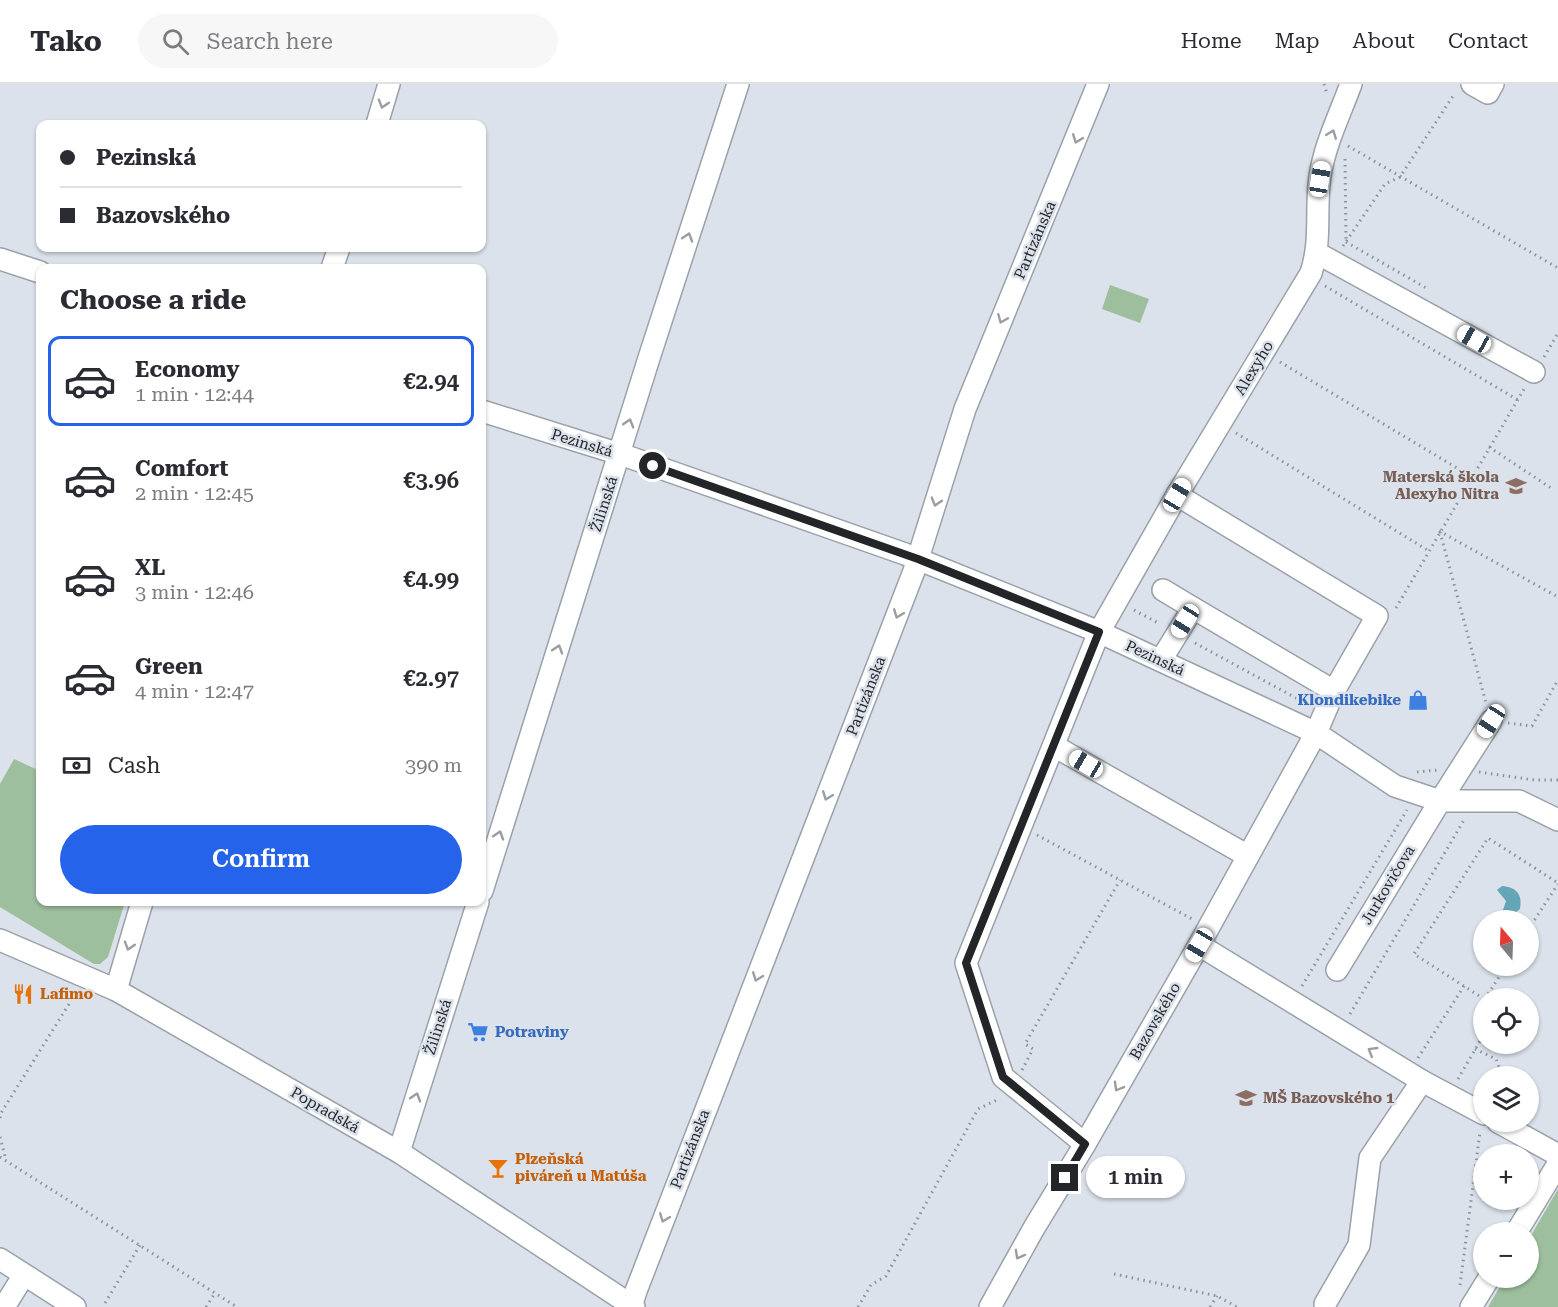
<!DOCTYPE html>
<html lang="en">
<head>
<meta charset="utf-8">
<style>
  :root { --surface:#fff; --page:#f7f7f7; --text:#2b2b33; --muted:#7c7c81; --line:#e1e1e2; --accent:#2563eb }
  body { margin:0; font-family:"Roboto Serif",serif; background:var(--page); color:var(--text); height:100vh; display:flex; flex-direction:column; font-size:22px; white-space:nowrap }
  * { box-sizing:border-box; margin:0 }
  p { font-size:20px; color:var(--muted) }
  .icon { flex:none; width:33px; height:33px; fill:none; stroke:currentColor; stroke-width:2; stroke-linecap:round; stroke-linejoin:round }
  .map { position:relative; flex:1; overflow:hidden }
  .details { position:absolute; left:36px; top:180px; width:450px; height:642px; display:flex; flex-direction:column; background:var(--surface); border-radius:12px; box-shadow:0 2px 4px #0004 }
  .details>* { flex:none }
  .top-card { position:absolute; left:36px; top:36px; width:450px; height:132px; border-radius:12px; box-shadow:0 2px 4px #0004; display:grid; align-content:center; height:132px; padding:0 24px; background:var(--surface) }
  .needle { width:39px; rotate:341deg }
  .tools { position:absolute; left:1473px; top:826px; display:grid; gap:12px }
  .tools a { display:grid; place-items:center; width:66px; height:66px; border-radius:50%; background:var(--surface); box-shadow:0 2px 4px #0004; font-size:30px }
  .end { position:absolute; width:27px; height:27px; margin:-14px; border:8px solid #232629; background:#fff; box-shadow:0 0 0 3px #fff }
  .from { border-radius:50% }
  .bubble { position:absolute; height:42px; border-radius:21px; background:var(--surface); box-shadow:0 2px 4px #0004; font-size:20px; font-weight:600; line-height:42px; text-align:center }
  .car { position:absolute; width:18px; height:36px; margin:-18px -9px; border-radius:8px; box-shadow:0 0 4px 2px #0007; background:linear-gradient(#fff 24%,#345 0 40%,#fff 0 76%,#345 0 86%,#fff 0) }
  .top-card b { display:flex; align-items:center; gap:21px; height:57px; font-size:22px }
  .top-card b+b { border-top:2px solid var(--line) }
  .top-card i { width:15px; height:15px; background:var(--text) }
  ul { padding:0; list-style:none }
  li { display:flex; align-items:center; gap:18px; height:90px; margin:0 12px 9px; padding:0 12px; border:3px solid transparent; border-radius:12px }
  li div { flex:1 }
  li b { display:block; font-size:22px }
  li em { font-style:normal; font-weight:600 }
  li.current { border-color:var(--accent) }
  li>.icon { width:54px; height:54px; stroke-width:1.5 }
  h2 { padding:0 24px; font-size:27px; line-height:72px }
  .pay { display:flex; align-items:center; gap:15px; height:66px; padding:0 24px; font-size:22px }
  .pay p { margin-inline-start:auto }
  .primary-button { display:flex; gap:12px; margin-top:auto; padding:12px 24px }
  .primary-button a { flex:1; height:69px; border-radius:36px; background:var(--accent); color:#fff; font-size:24px; font-weight:600; line-height:69px; text-align:center }
  header { display:flex; align-items:center; gap:36px; box-sizing:border-box; height:84px; padding:0 30px; background:var(--surface); border-bottom:2px solid var(--line) }
  header strong { font-size:28px }
  nav { display:flex; gap:33px; margin-inline-start:auto; font-size:21px }
  .search { width:420px; height:54px; background:var(--page); display:flex; align-items:center; gap:15px; box-sizing:border-box; padding:0 21px; border-radius:33px; color:var(--muted); font-size:22px }
  .map>svg:first-child { display:block }
</style>
</head>
<body>
<header>
<strong>Tako</strong>
<div class="search"><svg class="icon" aria-label="search" viewBox="0 0 24 24"><circle cx="10" cy="10" r="6"/><path d="M15 15l6 6"/></svg>Search here</div>
<nav><a>Home</a><a>Map</a><a>About</a><a>Contact</a></nav>
</header>
<div class="map">
<svg width="1558" height="1223" viewBox="0 0 1558 1223">
  <rect width="100%" height="100%" fill="#dbe2eb"/>
  <!-- green -->
  <g fill="#9ebf9e">
    <polygon points="1110,201 1149,215 1140,239 1102,225"/>
    <polygon points="14,675 40,687 40,818 125,818 108,873 100,880 94,880 0,823 0,700"/>
    <polygon points="1558,1105 1558,1223 1488,1223 1505,1194 1528,1194 1529,1155"/>
  </g>
  <!-- water -->
  <path fill="#65a6b6" d="M1502,802C1516,803 1523,810 1520,825L1508,835L1503,834L1502,829L1506,817L1497,806Z"/>
  <g fill="none" stroke-linecap="round" stroke-linejoin="round">
    <!-- street casing -->
    <g stroke="#9aa1a9" stroke-width="24">
      <g id="street">
        <polyline points="1472,0 1488,9 1493,0"/>
        <polyline points="377,40 389,0"/>
        <polyline points="1317,169 1534,288"/>
        <polyline points="0,175 40,188"/>
        <polyline points="332,184 339,164"/>
        <polyline points="482,327 626,372 905,470 1099,548 1316,649 1395,702 1440,717 1519,717 1558,736"/>
        <polyline points="1163,506 1193,524"/>
        <polyline points="1161,576 1193,524 1334,607"/>
        <polyline points="1054,662 1248,772"/>
        <polyline points="482,807 649,274 738,0"/>
        <polyline points="0,856 116,906 399,1068 634,1223"/>
        <polyline points="1199,861 1422,997 1484,1030"/>
        <polyline points="1337,886 1440,717 1491,637"/>
        <polyline points="116,906 142,818"/>
        <polyline points="1498,1038 1558,1071"/>
        <path d="M1085,1060L1003,993L966,879L1099,548L1177,411L1311,189C1322,155 1315,126 1320,92C1325,60 1340,30 1351,0"/>
        <polyline points="399,1068 478,818"/>
        <polyline points="1516,1149 1558,1080"/>
        <polyline points="0,1175 75,1223"/>
        <polyline points="1325,1220 1359,1161 1370,1074 1422,997"/>
        <polyline points="4,1223 24,1191"/>
        <polyline points="631,1223 636,1207 914,487 965,325 1098,0"/>
        <polyline points="990,1223 1034,1144 1085,1060 1199,861 1316,649 1334,607 1377,532 1177,411"/>
        <polyline points="1471,1223 1489,1194"/>
      </g>
    </g>
    <!-- path -->
    <g stroke="#8c9298" stroke-width="3" stroke-dasharray="1.5 4.5" stroke-linecap="butt">
      <polyline points="1324,0 1327,10"/>
      <polyline points="1348,62 1558,184"/>
      <polyline points="1345,75 1346,156"/>
      <polyline points="1346,158 1428,205"/>
      <polyline points="1343,162 1385,100 1400,93 1455,9"/>
      <polyline points="1325,202 1518,316"/>
      <polyline points="1544,273 1558,249"/>
      <polyline points="1280,278 1472,393"/>
      <polyline points="1236,349 1429,467"/>
      <polyline points="1489,363 1551,404"/>
      <polyline points="1439,447 1558,513"/>
      <polyline points="1440,448 1486,619"/>
      <polyline points="1396,524 1524,305"/>
      <polyline points="1134,526 1160,540"/>
      <polyline points="1195,559 1307,620"/>
      <polyline points="1508,639 1532,642 1558,596"/>
      <polyline points="1417,688 1438,686"/>
      <polyline points="1479,688 1534,696 1558,696"/>
      <polyline points="1037,751 1192,835"/>
      <polyline points="1528,846 1558,800"/>
      <polyline points="1302,902 1407,726"/>
      <polyline points="1484,915 1414,870 1488,754 1558,799"/>
      <polyline points="1485,915 1506,882"/>
      <polyline points="1350,930 1464,736"/>
      <polyline points="1475,965 1496,975 1499,983"/>
      <polyline points="1418,974 1464,902"/>
      <polyline points="1022,986 1033,965 1025,960 1120,796"/>
      <polyline points="1458,995 1484,950"/>
      <polyline points="0,1034 1,1029 74,912 67,908"/>
      <polyline points="0,1053 6,1076"/>
      <polyline points="0,1073 237,1223"/>
      <polyline points="1114,1190 1217,1212 1237,1223"/>
      <polyline points="1460,1201 1480,1048"/>
      <polyline points="105,1219 140,1161"/>
      <polyline points="206,1223 215,1209"/>
      <polyline points="858,1223 871,1201 886,1192 978,1025 999,1015"/>
      <polyline points="1210,1223 1217,1212"/>
    </g>
    <!-- street -->
    <use href="#street" stroke="#fff" stroke-width="21"/>
  </g>
  <!-- one-way arrows -->
  <defs><path id="oneway-chevron" d="M-2-3.5L2.5 0L-2 3.5" fill="none" stroke-width="1.6" stroke-linecap="round" stroke-linejoin="round" transform="scale(1.5)"/></defs>
  <g stroke="#9c9d9f">
    <use href="#oneway-chevron" transform="translate(383 20) rotate(107)"/>
    <use href="#oneway-chevron" transform="translate(1332 50) rotate(-69)"/>
    <use href="#oneway-chevron" transform="translate(1077 55) rotate(111)"/>
    <use href="#oneway-chevron" transform="translate(688 153) rotate(-72)"/>
    <use href="#oneway-chevron" transform="translate(1002 235) rotate(113)"/>
    <use href="#oneway-chevron" transform="translate(629 339) rotate(-73)"/>
    <use href="#oneway-chevron" transform="translate(936 418) rotate(107)"/>
    <use href="#oneway-chevron" transform="translate(898 530) rotate(111)"/>
    <use href="#oneway-chevron" transform="translate(558 565) rotate(-72)"/>
    <use href="#oneway-chevron" transform="translate(827 712) rotate(111)"/>
    <use href="#oneway-chevron" transform="translate(499 751) rotate(-72)"/>
    <use href="#oneway-chevron" transform="translate(129 862) rotate(107)"/>
    <use href="#oneway-chevron" transform="translate(757 893) rotate(111)"/>
    <use href="#oneway-chevron" transform="translate(1372 967) rotate(-149)"/>
    <use href="#oneway-chevron" transform="translate(1118 1003) rotate(120)"/>
    <use href="#oneway-chevron" transform="translate(416 1013) rotate(-72)"/>
    <use href="#oneway-chevron" transform="translate(664 1134) rotate(111)"/>
    <use href="#oneway-chevron" transform="translate(1019 1171) rotate(119)"/>
  </g>
  <g fill="none" stroke-linecap="round" stroke-linejoin="round">
    <!-- route -->
    <polyline stroke="#232629" stroke-width="8" points="653,382 918,475 1099,548 966,879 1003,993 1085,1060 1065,1094"/>
  </g>
  <!-- icons -->
  <defs>
    <g id="school-bare" transform="scale(1.62)"><path d="M0-5L7-2L0 1L-7-2ZM-4 1L0 2.5L4 1V4Q0 6-4 4Z" fill="#8d6e63" stroke="#dbe2eb" stroke-width="2.5" paint-order="stroke"/></g>
    <g id="shop-bare" transform="scale(1.62)"><path d="M-5-2.5h2.3a2.7 3.5 0 0 1 5.4 0H5L5.5 6h-11ZM-1.5-2.5h3a1.5 2.3 0 0 0-3 0Z" fill="#3f7fe0" stroke="#dbe2eb" stroke-width="2.5" paint-order="stroke"/></g>
    <g id="restaurant-bare" transform="scale(1.62)"><path d="M-5-6h1v4h1v-4h1v4h1v-4h1v5L-1.5 .5V6h-2V.5L-5-1ZM5-6V6H3V1.5H1.5Q1.5-4 5-6Z" fill="#e8710a" stroke="#dbe2eb" stroke-width="2.5" paint-order="stroke"/></g>
    <g id="supermarket-bare" transform="scale(1.62)"><path d="M-6-5.5h2.5l.6 2H6L4.5 2H-2.5L-4.4-4H-6ZM-1.5 3.2a1.3 1.3 0 1 0 .1 0ZM3 3.2a1.3 1.3 0 1 0 .1 0Z" fill="#3f7fe0" stroke="#dbe2eb" stroke-width="2.5" paint-order="stroke"/></g>
    <g id="bar-bare" transform="scale(1.62)"><path d="M-6-5H6L.8 .8V4.5H3.5V6h-7V4.5H-.8V.8Z" fill="#e8710a" stroke="#dbe2eb" stroke-width="2.5" paint-order="stroke"/></g>
  </defs>
  <g fill-rule="evenodd">
    <use href="#school-bare" x="1516" y="402"/>
    <use href="#shop-bare" x="1418" y="616"/>
    <use href="#restaurant-bare" x="23" y="910"/>
    <use href="#supermarket-bare" x="478" y="948"/>
    <use href="#school-bare" x="1246" y="1014"/>
    <use href="#bar-bare" x="498" y="1084"/>
  </g>
  <g text-anchor="middle" dominant-baseline="central" stroke-width="5" stroke-linejoin="round" paint-order="stroke">
    <!-- street labels -->
    <g font-size="15" fill="#232629" stroke="#dbe2eb">
      <text transform="translate(1035 156) rotate(-67)">Partizánska</text>
      <text transform="translate(1254 284) rotate(-59)">Alexyho</text>
      <text transform="translate(582 359) rotate(17)">Pezinská</text>
      <text transform="translate(604 420) rotate(-72)">Žilinská</text>
      <text transform="translate(1155 574) rotate(25)">Pezinská</text>
      <text transform="translate(866 612) rotate(-69)">Partizánska</text>
      <text transform="translate(1388 801) rotate(-59)">Jurkovičova</text>
      <text transform="translate(1155 937) rotate(-60)">Bazovského</text>
      <text transform="translate(438 943) rotate(-72)">Žilinská</text>
      <text transform="translate(325 1026) rotate(30)">Popradská</text>
      <text transform="translate(690 1065) rotate(-69)">Partizánska</text>
    </g>
    <!-- education labels -->
    <g font-size="15" font-weight="bold" fill="#785e54" stroke="#dbe2eb" text-anchor="end">
      <text x="1499" y="393">Materská škola<tspan x="1499" dy="17">Alexyho Nitra</tspan></text>
      <text x="1263" y="1014" text-anchor="start">MŠ Bazovského 1</text>
    </g>
    <!-- shop labels -->
    <g font-size="15" font-weight="bold" fill="#366cbe" stroke="#dbe2eb" text-anchor="end">
      <text x="1401" y="616">Klondikebike</text>
      <text x="495" y="948" text-anchor="start">Potraviny</text>
    </g>
    <!-- food labels -->
    <g font-size="15" font-weight="bold" fill="#c56008" stroke="#dbe2eb" text-anchor="start">
      <text x="40" y="910">Lafimo</text>
      <text x="515" y="1075">Plzeňská<tspan x="515" dy="17">piváreň u Matúša</tspan></text>
    </g>
  </g>
</svg>
<div class="tools">
<a><svg class="needle" viewBox="-14 -14 28 28"><path d="M0-13l5 13h-10z" fill="#e53935"/><path d="M0 13l5-13h-10z" fill="#7c7c81"/></svg></a>
<a><svg class="icon" aria-label="locate" viewBox="0 0 24 24"><circle cx="12" cy="12" r="6"/><path d="M12 2v4M12 18v4M2 12h4M18 12h4"/></svg></a>
<a><svg class="icon" aria-label="layers" viewBox="0 0 24 24"><path d="M12 4l9 5-9 5-9-5zM3 14l9 5 9-5"/></svg></a>
<a>+</a>
<a>−</a>
</div>
<i class="end from" style="left:653px;top:382px"></i>
<i class="end" style="left:1065px;top:1094px"></i>
<div class="bubble" style="left:1086px;top:1072px;width:99px">1 min</div>
<i class="car" style="left:1320px;top:95px;rotate:9deg"></i>
<i class="car" style="left:1474px;top:255px;rotate:299deg"></i>
<i class="car" style="left:1177px;top:411px;rotate:31deg"></i>
<i class="car" style="left:1185px;top:537px;rotate:212deg"></i>
<i class="car" style="left:1491px;top:637px;rotate:213deg"></i>
<i class="car" style="left:1086px;top:680px;rotate:300deg"></i>
<i class="car" style="left:1199px;top:861px;rotate:210deg"></i>
<div class="top-card">
<b><i class="from"></i>Pezinská</b>
<b><i></i>Bazovského</b>
</div>
<section class="details">
<h2>Choose a ride</h2>
<ul>
<li class="current"><svg class="icon" aria-label="car" viewBox="0 0 24 24"><path d="M5 17H2v-5l4-1 3-4h7l3 4 3 1v5h-3M9 17h6M6 11h13"/><circle cx="7" cy="17" r="2"/><circle cx="17" cy="17" r="2"/></svg><div><b>Economy</b><p>1 min · 12:44</p></div><em>€2.94</em></li>
<li><svg class="icon" aria-label="car" viewBox="0 0 24 24"><path d="M5 17H2v-5l4-1 3-4h7l3 4 3 1v5h-3M9 17h6M6 11h13"/><circle cx="7" cy="17" r="2"/><circle cx="17" cy="17" r="2"/></svg><div><b>Comfort</b><p>2 min · 12:45</p></div><em>€3.96</em></li>
<li><svg class="icon" aria-label="car" viewBox="0 0 24 24"><path d="M5 17H2v-5l4-1 3-4h7l3 4 3 1v5h-3M9 17h6M6 11h13"/><circle cx="7" cy="17" r="2"/><circle cx="17" cy="17" r="2"/></svg><div><b>XL</b><p>3 min · 12:46</p></div><em>€4.99</em></li>
<li><svg class="icon" aria-label="car" viewBox="0 0 24 24"><path d="M5 17H2v-5l4-1 3-4h7l3 4 3 1v5h-3M9 17h6M6 11h13"/><circle cx="7" cy="17" r="2"/><circle cx="17" cy="17" r="2"/></svg><div><b>Green</b><p>4 min · 12:47</p></div><em>€2.97</em></li>
</ul>
<div class="pay"><svg class="icon" aria-label="cash" viewBox="0 0 24 24"><path d="M3 7h18v10H3z"/><circle cx="12" cy="12" r="2"/></svg>Cash<p>390 m</p></div>
<div class="primary-button"><a>Confirm</a></div>
</section>
</div>
</body>
</html>
